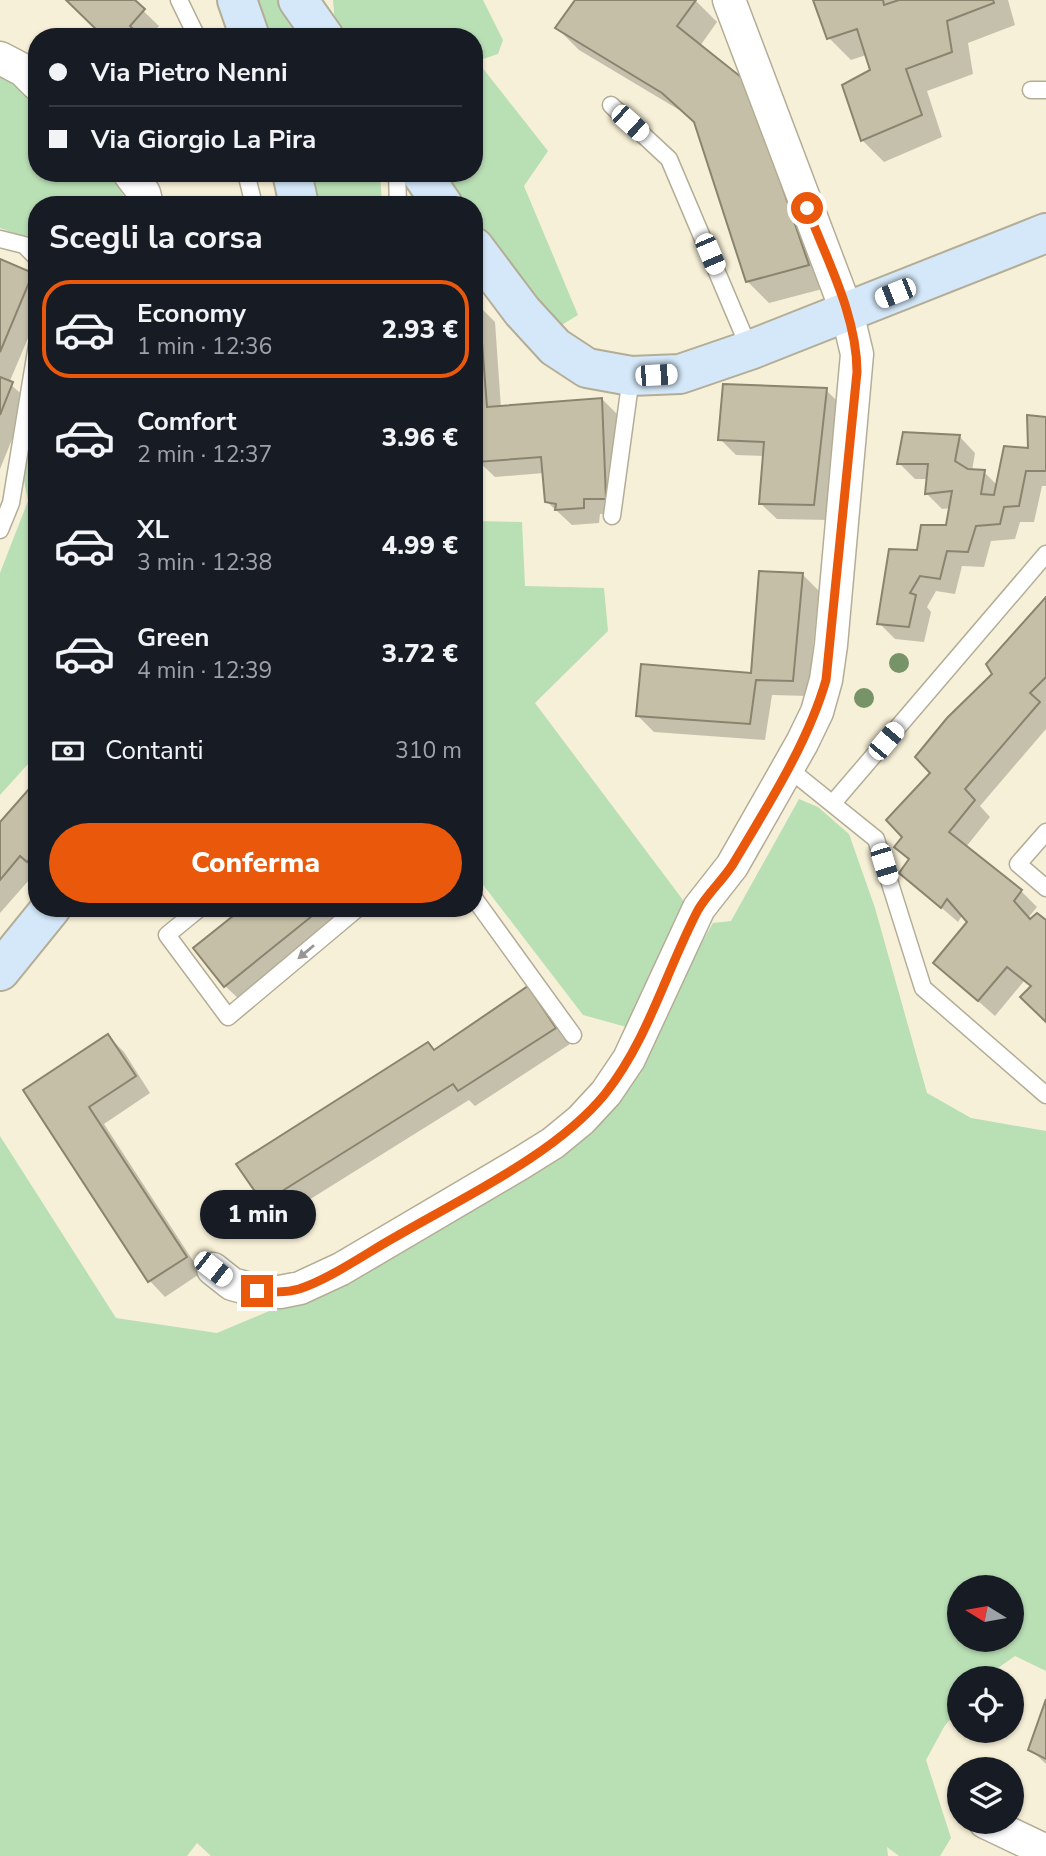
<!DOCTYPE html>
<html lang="it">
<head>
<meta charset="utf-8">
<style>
  :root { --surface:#171b24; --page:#242831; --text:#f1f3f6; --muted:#9ea1a6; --line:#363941; --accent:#ea580c }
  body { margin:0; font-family:"Nunito Sans",sans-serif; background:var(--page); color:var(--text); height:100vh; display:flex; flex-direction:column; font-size:26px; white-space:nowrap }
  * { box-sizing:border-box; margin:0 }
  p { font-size:23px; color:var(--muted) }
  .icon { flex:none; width:38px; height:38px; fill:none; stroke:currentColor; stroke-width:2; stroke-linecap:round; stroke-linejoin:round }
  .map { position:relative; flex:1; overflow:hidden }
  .details { position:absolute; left:28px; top:196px; width:455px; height:721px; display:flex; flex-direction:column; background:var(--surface); border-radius:28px; box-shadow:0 2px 5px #0004 }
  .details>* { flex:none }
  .guide { position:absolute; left:28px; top:28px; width:455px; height:154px; border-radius:28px; box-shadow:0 2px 5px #0004; display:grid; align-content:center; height:154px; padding:0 21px; background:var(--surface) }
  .needle { width:46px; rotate:281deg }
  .buttons { position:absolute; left:947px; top:1575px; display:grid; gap:14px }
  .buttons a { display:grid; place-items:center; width:77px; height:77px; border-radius:50%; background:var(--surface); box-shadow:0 2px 5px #0004; font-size:35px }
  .end { position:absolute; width:32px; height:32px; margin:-16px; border:9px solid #ea580c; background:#fff; box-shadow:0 0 0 4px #fff }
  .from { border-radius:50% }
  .bubble { position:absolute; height:49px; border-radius:24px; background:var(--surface); box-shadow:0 2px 5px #0004; font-size:23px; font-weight:800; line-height:49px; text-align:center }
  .car { position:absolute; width:21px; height:42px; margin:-21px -10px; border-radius:9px; box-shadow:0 0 5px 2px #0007; background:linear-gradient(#fff 24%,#345 0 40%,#fff 0 76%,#345 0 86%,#fff 0) }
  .guide b { display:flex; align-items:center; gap:24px; height:66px; font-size:26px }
  .guide b+b { border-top:2px solid var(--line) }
  .guide i { width:18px; height:18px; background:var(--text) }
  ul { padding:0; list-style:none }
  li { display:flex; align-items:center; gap:21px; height:98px; margin:0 14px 10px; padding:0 7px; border:4px solid transparent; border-radius:28px }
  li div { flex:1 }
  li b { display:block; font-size:26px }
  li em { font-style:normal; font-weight:800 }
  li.current { border-color:var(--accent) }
  li>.icon { width:63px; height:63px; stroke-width:1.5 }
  h2 { padding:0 21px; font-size:32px; line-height:84px }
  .pay { display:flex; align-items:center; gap:18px; height:77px; padding:0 21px; font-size:26px }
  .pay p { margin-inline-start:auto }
  .cta { display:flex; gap:14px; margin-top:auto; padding:14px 21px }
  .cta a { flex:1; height:80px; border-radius:42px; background:var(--accent); color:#fff; font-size:28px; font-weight:800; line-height:80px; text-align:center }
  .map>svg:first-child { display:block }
</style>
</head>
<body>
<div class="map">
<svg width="1046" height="1856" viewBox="0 0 1046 1856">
  <rect width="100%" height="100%" fill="#f7f0d8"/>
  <!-- green -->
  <g fill="#b9dfb5" fill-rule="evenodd">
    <polygon points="253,0 277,0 303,37 269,37"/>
    <polygon points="333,0 483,0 503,40 498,54 477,61 548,151 524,186 578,315 555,329 523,292 474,222 474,205 462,205 440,173 474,173 474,37 346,37 335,22"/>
    <polygon points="0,76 7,77 37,103 37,173 106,173 120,189 128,205 37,205 37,249 25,237 0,228"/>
    <polygon points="312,173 380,173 382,205 321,205"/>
    <polygon points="37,404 37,754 0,795 0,573 28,501 23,476"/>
    <polygon points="474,521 522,522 525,586 604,588 608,631 535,703 686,904 630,1028 583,1015 474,873 474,832 481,820 474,812"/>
    <path d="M799,799L818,807L849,834L875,908L927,1093L971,1118L1046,1131V1671L1015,1656L984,1678H959V1707L944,1727L926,1760L951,1838L940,1856H899L887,1847L888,1856H211L197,1843L187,1856H0V1136L116,1318L217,1333L293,1301L533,1167L695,954L713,923L731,921ZM959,1587H1012V1640H959Z"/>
  </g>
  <!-- shadow -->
  <g fill="#0003">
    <polygon points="68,0 132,0 159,26 150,37 106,37"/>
    <polygon points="577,0 695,0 717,22 700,46 740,79 763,101 830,287 769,303 747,281 697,124 686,114 579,50 557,28"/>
    <polygon points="815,0 896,0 897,3 904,0 1008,0 1015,25 968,43 973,74 927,91 942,137 884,162 862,140 872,71 866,55 851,60 829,38"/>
    <polygon points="0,261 32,275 37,280 37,317 9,383 28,400 0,469"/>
    <polygon points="474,306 479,306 495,322 501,408 602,399 618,415 621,514 600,514 599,523 572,525 546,501 544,473 495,477 479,462 480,447 474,441"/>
    <polygon points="826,390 842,406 830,520 777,519 761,504 765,456 736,455 720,439"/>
    <polygon points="1046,419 1046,486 1042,486 1034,522 1020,522 1015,539 991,541 984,567 962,566 955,594 936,591 927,607 931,612 924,642 895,639 879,623 918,552 948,526 951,508 942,509 926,493 928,479 915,479 899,463 904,434 960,437 975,453 972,471 984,472 998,486 1029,450"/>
    <polygon points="803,575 819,591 808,696 772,695 765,740 654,732 638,716 753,674"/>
    <polygon points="1046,600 1046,729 980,806 990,817 966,847 1021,891 1037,907 1028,918 1031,920 1046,923 1046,1021 1032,988 1024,981 995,1016 952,978 970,921 963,914 958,922 901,873 910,861 896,847 904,837 933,773 994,674"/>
    <polygon points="37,783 37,871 0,913 0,825"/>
    <polygon points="245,908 357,908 241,1001 225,986"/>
    <polygon points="527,988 543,1004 570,1044 475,1106 469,1100 280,1218 265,1202 435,1051"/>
    <polygon points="108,1036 124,1052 150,1093 104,1124 201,1273 165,1297 150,1281 25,1091"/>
    <polygon points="1046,1704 1046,1764 1030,1749"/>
  </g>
  <!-- building -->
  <g fill="#c6bfa8" stroke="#8a836e" stroke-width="2">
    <polygon points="66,0 135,0 145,9 130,26 141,37 104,37"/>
    <polygon points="575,0 696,0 677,26 741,77 771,154 809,265 746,282 694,122 662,93 555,28"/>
    <polygon points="813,0 883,0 884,5 899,0 993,0 994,3 947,21 952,52 906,69 922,115 861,141 842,85 870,70 857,29 827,39"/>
    <polygon points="0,259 33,273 0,352"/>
    <polygon points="479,304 487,407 602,398 606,499 584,499 584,508 555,510 556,504 545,502 541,457 477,462 479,441 474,440 474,305"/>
    <polygon points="0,377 13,382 0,415"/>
    <polygon points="723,384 827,388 814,505 759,504 764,442 718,440"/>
    <polygon points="1027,415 1046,417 1046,471 1026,471 1019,506 1004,507 1000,524 976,526 968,552 947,551 940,579 920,576 910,593 916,595 909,627 877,624 889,549 917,550 921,525 946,525 952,491 925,494 928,464 897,464 903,432 960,435 955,461 968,469 985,470 981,494 994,495 1004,446 1028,448"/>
    <polygon points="759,571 803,573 793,681 756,680 750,724 636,716 641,664 751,673"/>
    <polygon points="1046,597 1046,677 1030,693 1040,702 965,789 975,800 949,832 1022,890 1014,901 1030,919 1037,913 1046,920 1046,1022 1020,997 1031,986 1007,967 978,1001 933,963 967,922 947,899 941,908 899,873 909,859 894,847 902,837 886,820 930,773 915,757 947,718 992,674 986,664"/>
    <polygon points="37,780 37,851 27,862 20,856 0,880 0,822"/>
    <polygon points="243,908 322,908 224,987 193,948"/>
    <polygon points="528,986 556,1028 458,1091 453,1084 263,1203 236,1164 428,1042 434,1050"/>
    <polygon points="108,1034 136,1076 89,1107 187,1257 148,1282 23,1090"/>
    <polygon points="1046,1699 1046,1759 1028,1750"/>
  </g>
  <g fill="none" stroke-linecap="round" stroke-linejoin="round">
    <!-- lane casing -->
    <g stroke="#b4ad96" stroke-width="19">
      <g id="lane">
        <polyline points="179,0 197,37"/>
        <polyline points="1031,90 1046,90"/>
        <polyline points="611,105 669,159 750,350"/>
        <polyline points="246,173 254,205"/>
        <polyline points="397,173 398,205"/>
        <polyline points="0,239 24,245 37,258"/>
        <polyline points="612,516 631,377"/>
        <polyline points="0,530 11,503 37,345"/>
        <polyline points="788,768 876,839 923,988 1046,1095"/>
        <polyline points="833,803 1046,554"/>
        <polyline points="1046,832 1018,864 1046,888"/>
        <polyline points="474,898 573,1035"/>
        <polyline points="200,908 167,935 228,1017 358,908"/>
      </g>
    </g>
    <!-- street casing -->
    <g stroke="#b4ad96" stroke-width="35">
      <g id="street">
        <polyline points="0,58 23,70 37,84"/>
        <polyline points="129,173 144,193 147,205"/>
        <polyline points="213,1269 232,1284 257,1291 280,1292 300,1288 341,1269 521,1163 553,1143 581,1120 606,1093 629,1059 699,908 732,866 802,743 817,712 826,680 831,645 857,354 847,312 729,0"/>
        <polyline points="985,1822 1046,1851"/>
      </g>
    </g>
    <!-- secondary casing -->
    <g stroke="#b4ad96" stroke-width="42">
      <g id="secondary">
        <polyline points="237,0 250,37"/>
        <polyline points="298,0 324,37"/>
        <polyline points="292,173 299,205"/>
        <polyline points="421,173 443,205"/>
        <polyline points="474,247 522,311 555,347 587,368 631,376 680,374 750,350 1046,233"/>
        <polyline points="0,971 51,908"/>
      </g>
    </g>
    <!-- lane -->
    <use href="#lane" stroke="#fff" stroke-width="16"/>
    <!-- street -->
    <use href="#street" stroke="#fff" stroke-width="32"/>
    <!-- secondary -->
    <use href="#secondary" stroke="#d4e8f9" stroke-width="38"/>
  </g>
  <!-- trees -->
  <g fill="#769467">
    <circle cx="899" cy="663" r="10"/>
    <circle cx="864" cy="698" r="10"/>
  </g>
  <!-- one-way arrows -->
  <defs><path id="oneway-solid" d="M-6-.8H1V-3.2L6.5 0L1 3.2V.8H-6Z" transform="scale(1.75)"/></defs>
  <use fill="#989692" href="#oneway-solid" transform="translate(306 952) rotate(140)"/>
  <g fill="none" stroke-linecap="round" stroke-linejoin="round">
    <!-- route -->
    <path stroke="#ea580c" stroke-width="9" d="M257,1291C271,1292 285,1293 299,1289C330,1279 368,1252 397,1236C464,1197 556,1154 605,1094C648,1040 666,971 698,910C708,893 723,880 733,864C767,807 808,743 826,680L857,372C857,316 827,260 807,208"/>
  </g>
</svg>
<div class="buttons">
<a><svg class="needle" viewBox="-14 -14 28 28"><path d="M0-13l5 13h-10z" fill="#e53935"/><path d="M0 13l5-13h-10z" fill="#9ea1a6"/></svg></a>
<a><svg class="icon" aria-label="locate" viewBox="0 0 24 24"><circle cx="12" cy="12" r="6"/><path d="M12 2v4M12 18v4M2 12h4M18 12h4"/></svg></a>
<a><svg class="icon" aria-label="layers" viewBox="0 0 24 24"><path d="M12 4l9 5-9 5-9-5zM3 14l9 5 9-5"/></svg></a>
</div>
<i class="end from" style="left:807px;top:208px"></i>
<i class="end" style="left:257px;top:1291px"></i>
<div class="bubble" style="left:200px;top:1190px;width:116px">1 min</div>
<i class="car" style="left:630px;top:123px;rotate:132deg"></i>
<i class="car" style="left:710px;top:254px;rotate:157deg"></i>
<i class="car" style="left:895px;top:293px;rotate:248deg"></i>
<i class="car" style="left:656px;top:375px;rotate:87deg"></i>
<i class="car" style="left:886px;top:741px;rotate:40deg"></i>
<i class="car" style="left:884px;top:864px;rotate:163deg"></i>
<i class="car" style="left:213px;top:1269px;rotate:128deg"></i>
<div class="guide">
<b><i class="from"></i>Via Pietro Nenni</b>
<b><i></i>Via Giorgio La Pira</b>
</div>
<section class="details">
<h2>Scegli la corsa</h2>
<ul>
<li class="current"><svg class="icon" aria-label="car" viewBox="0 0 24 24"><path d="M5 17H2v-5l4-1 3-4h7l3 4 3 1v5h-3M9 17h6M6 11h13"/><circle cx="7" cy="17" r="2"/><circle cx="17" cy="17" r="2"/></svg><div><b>Economy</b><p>1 min · 12:36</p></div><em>2.93 €</em></li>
<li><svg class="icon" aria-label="car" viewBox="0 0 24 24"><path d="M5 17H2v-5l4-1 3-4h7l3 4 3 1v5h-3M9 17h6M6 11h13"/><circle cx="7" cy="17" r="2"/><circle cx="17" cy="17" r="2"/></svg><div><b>Comfort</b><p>2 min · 12:37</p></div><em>3.96 €</em></li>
<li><svg class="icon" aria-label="car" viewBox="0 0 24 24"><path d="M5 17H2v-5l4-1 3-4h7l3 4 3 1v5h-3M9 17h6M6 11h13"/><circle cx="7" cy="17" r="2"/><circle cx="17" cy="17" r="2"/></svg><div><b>XL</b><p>3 min · 12:38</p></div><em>4.99 €</em></li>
<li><svg class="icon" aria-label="car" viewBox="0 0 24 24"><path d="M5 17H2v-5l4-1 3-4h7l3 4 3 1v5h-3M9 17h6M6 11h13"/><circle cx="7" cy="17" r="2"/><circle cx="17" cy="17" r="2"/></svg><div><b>Green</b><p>4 min · 12:39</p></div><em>3.72 €</em></li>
</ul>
<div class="pay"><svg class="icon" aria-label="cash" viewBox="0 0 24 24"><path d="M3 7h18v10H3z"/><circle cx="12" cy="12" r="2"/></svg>Contanti<p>310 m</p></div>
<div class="cta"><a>Conferma</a></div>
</section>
</div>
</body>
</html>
